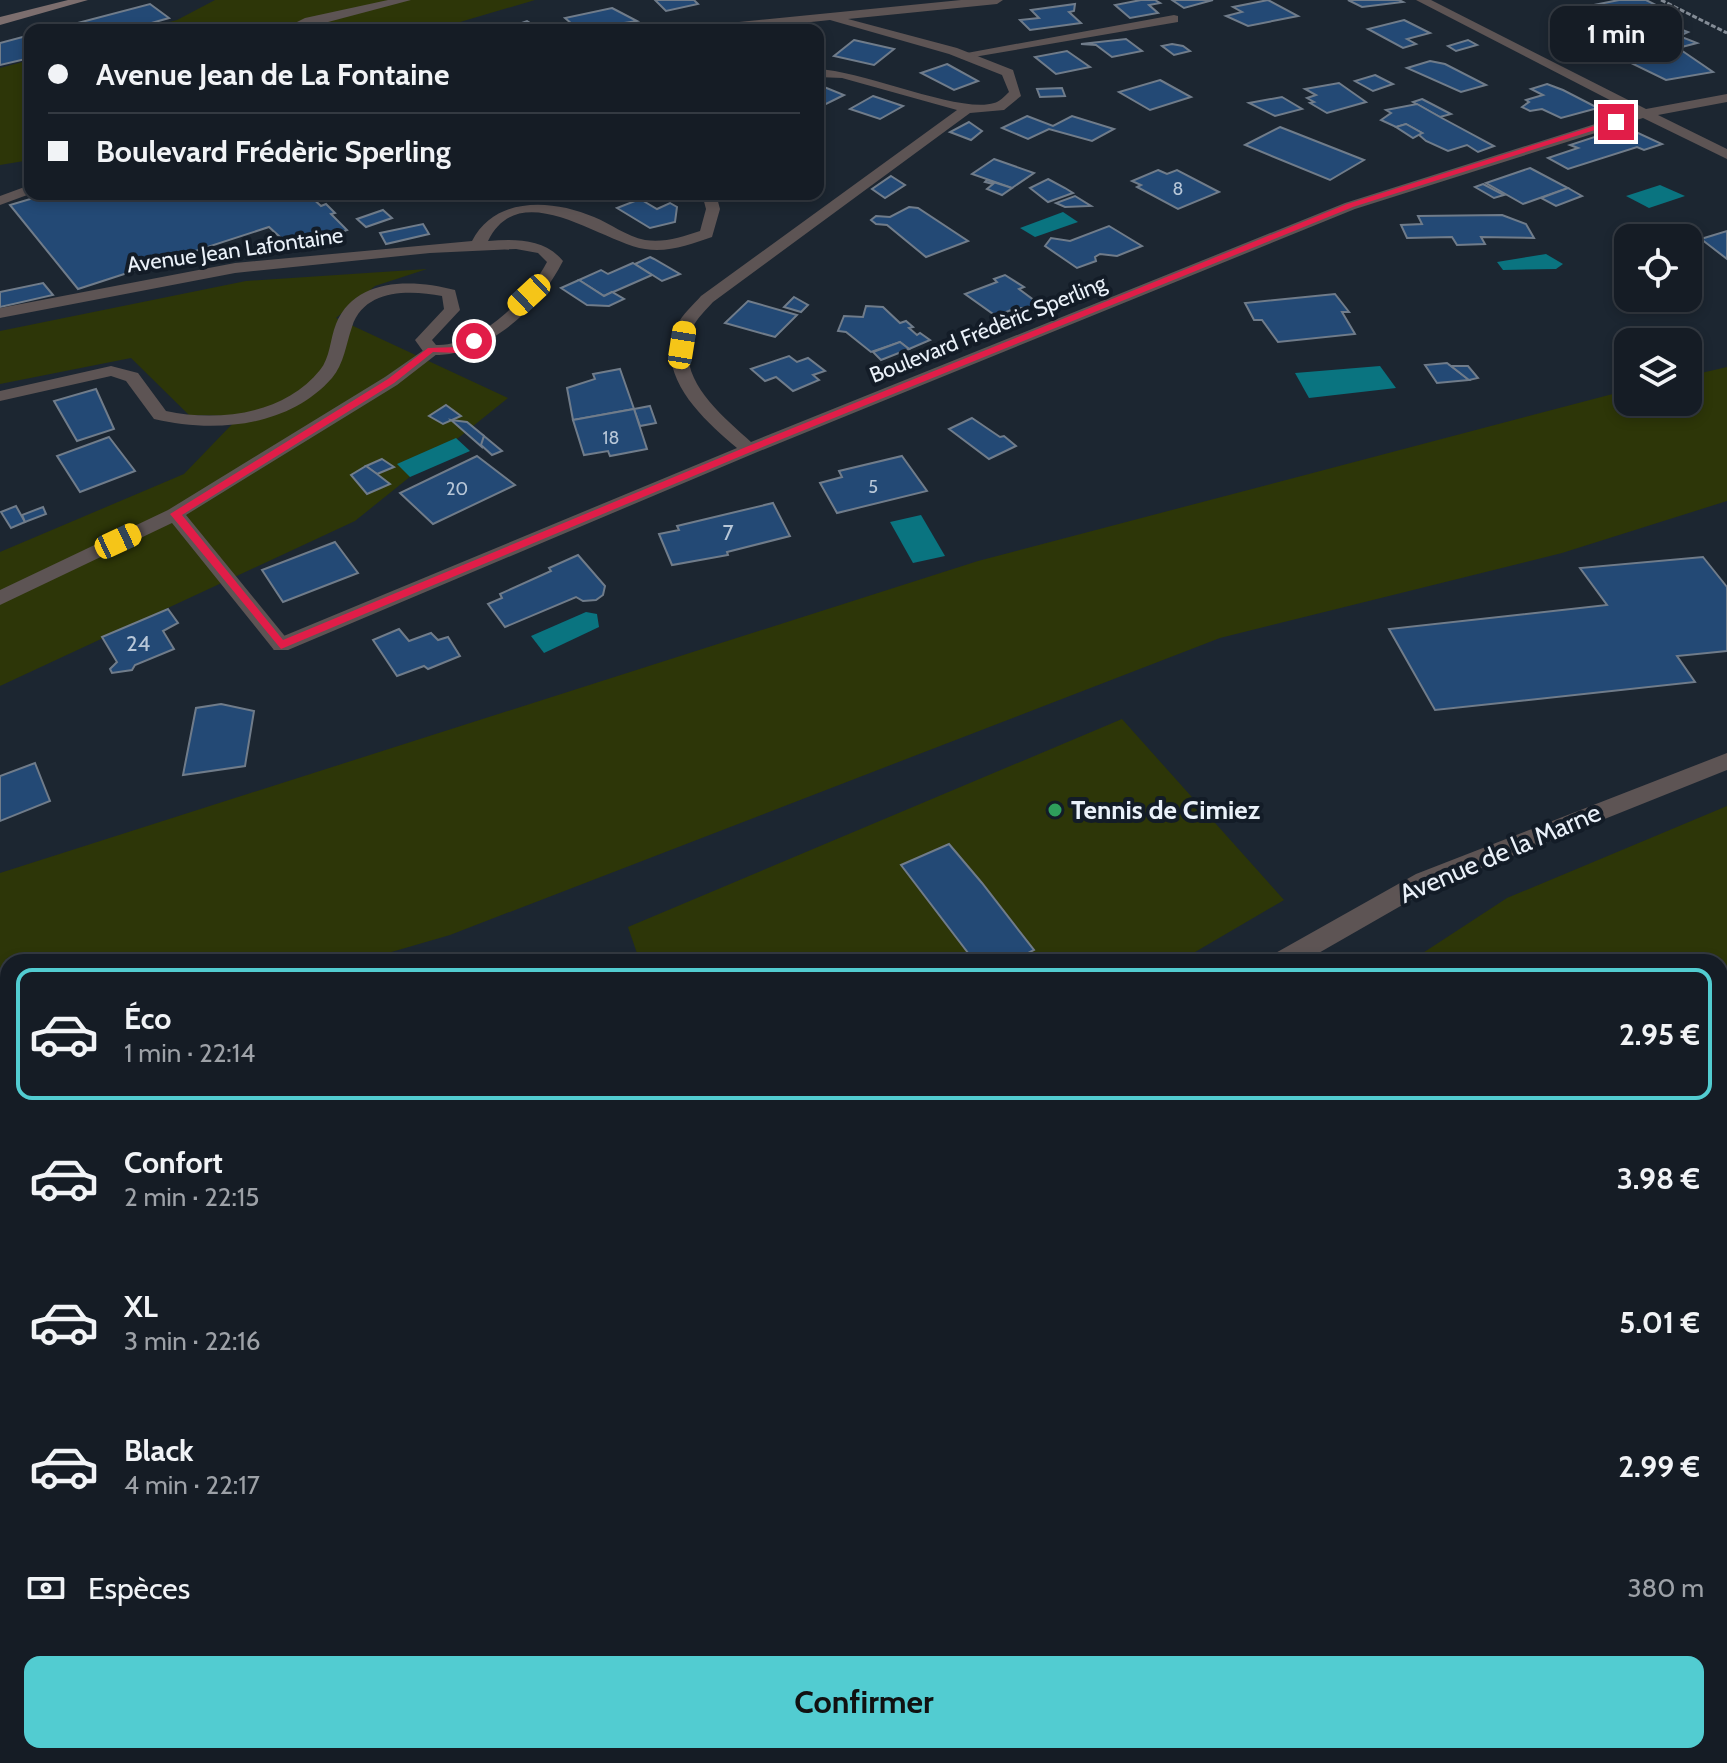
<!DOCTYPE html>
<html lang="fr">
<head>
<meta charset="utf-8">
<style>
  :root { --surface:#151c25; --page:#1e252d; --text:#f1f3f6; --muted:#9da1a7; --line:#343a42; --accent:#52ccd1 }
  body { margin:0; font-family:Cabin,sans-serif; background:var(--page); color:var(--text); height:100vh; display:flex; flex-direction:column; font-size:30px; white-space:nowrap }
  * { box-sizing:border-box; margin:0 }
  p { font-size:26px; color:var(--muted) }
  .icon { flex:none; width:44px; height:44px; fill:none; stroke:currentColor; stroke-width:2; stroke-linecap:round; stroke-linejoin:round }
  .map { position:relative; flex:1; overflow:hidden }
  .side { position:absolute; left:0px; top:954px; width:1728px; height:810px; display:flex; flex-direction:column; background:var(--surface); border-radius:24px 24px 0 0; box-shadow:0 4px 12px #0003,0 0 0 2px var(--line) }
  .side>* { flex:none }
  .top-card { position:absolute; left:24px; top:24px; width:800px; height:176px; border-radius:16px; box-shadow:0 4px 12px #0003,0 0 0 2px var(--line); display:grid; align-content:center; height:176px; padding:0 24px; background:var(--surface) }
  .tools { position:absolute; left:1614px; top:224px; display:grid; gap:16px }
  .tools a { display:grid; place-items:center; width:88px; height:88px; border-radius:16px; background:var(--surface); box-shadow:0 4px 12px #0003,0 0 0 2px var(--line); font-size:40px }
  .end { position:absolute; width:36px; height:36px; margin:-18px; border:10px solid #e11d48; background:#fff; box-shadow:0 0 0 4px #fff }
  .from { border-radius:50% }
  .bubble { position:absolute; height:56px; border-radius:16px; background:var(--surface); box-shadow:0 4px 12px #0003,0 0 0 2px var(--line); font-size:26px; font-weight:700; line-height:56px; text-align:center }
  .car { position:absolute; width:24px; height:48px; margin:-24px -12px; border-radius:10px; box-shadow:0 0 6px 2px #0007; background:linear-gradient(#f5c518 24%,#345 0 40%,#f5c518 0 76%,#345 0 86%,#f5c518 0) }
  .top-card b { display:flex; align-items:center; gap:28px; height:76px; font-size:30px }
  .top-card b+b { border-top:2px solid var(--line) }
  .top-card i { width:20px; height:20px; background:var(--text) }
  ul { padding:14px 0 0; list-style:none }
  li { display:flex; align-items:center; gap:24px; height:132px; margin:0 16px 12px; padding:0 8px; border:4px solid transparent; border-radius:16px }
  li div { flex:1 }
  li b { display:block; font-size:30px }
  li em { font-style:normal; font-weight:700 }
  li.current { border-color:var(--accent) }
  li>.icon { width:72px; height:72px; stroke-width:1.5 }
  .pay { display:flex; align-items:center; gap:20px; height:88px; padding:0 24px; font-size:30px }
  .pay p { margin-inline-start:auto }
  .action { display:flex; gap:16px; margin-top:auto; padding:16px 24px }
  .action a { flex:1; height:92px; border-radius:16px; background:var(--accent); color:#111; font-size:32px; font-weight:700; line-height:92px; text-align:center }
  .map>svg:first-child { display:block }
</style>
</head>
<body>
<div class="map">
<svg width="1727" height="1763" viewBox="0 0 1727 1763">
  <rect width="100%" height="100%" fill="#1c2631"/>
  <!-- green -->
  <g fill="#2d3608">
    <polygon points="215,0 535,0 433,30 140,30 177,20"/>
    <polygon points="30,60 30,160 0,165 0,68"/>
    <polygon points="427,269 375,286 336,318 508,398 355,521 0,686 0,552 184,474 240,416 189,415 131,358 0,384 0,331 246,281"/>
    <polygon points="1727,367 1727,501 1562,553 1220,638 450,935 357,962 8,962 8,1099 0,1102 0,873 978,561 1628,390 1628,402 1688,402 1688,376"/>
    <polygon points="1122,719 1284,900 1178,962 640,962 628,927"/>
    <polygon points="1727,806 1727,1109 1720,1120 1720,962 1409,962 1507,898"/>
    <polygon points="8,1158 8,1250 0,1251 0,1160"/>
    <polygon points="8,1646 8,1756 893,1756 881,1763 0,1763 0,1649"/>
  </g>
  <!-- water -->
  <g fill="#0a7480">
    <polygon points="1660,185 1685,196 1649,208 1626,196"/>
    <polygon points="1063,212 1078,222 1035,237 1020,228"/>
    <polygon points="1546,254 1563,264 1556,269 1503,270 1497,262"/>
    <polygon points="1380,366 1396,388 1309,398 1295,373"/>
    <polygon points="456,438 470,451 410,477 397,464"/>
    <polygon points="921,515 945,556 913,563 890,522"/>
    <polygon points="586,612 597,614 599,627 544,653 531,636"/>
  </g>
  <!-- building -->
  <g fill="#234975" stroke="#707c8a" stroke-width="2">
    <polygon points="655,0 694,0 698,4 666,11"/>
    <polygon points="1141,0 1155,0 1160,3 1149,5 1158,13 1130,18 1115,5"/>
    <polygon points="1172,0 1213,0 1184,8"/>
    <polygon points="1268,0 1298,16 1248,26 1226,16 1242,12 1233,7"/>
    <polygon points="1348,0 1399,0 1403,2 1362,7"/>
    <polygon points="1619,0 1646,0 1660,7 1614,16 1594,5"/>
    <polygon points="150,4 169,18 127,30 51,30"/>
    <polygon points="1075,4 1074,11 1069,12 1081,23 1030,30 1020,20 1039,18 1031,10"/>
    <polygon points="612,8 637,21 579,30 565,18"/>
    <polygon points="1404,20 1430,33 1407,39 1416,44 1403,48 1368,29"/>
    <polygon points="527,21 541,30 515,30 518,29 513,26"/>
    <polygon points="1659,21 1688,32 1679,36 1697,43 1678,48 1713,72 1666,80 1621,58 1597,60 1588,51 1574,51 1562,36 1598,35"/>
    <polygon points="30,35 30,58 0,65 0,43"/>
    <polygon points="1126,39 1142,51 1112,57 1096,45 1081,44"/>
    <polygon points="854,40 894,49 874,65 834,56"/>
    <polygon points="1468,40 1477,45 1456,51 1448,46"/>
    <polygon points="1172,44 1183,46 1190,51 1174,55 1162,46"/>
    <polygon points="1067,51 1090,67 1056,74 1035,57"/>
    <polygon points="1430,61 1445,64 1486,85 1461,92 1407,68"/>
    <polygon points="947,64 978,81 954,90 921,73"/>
    <polygon points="1375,75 1393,84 1373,91 1355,81"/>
    <polygon points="1160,80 1191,97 1150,110 1119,92"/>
    <polygon points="1339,83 1366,102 1327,113 1310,103 1314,102 1307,98 1316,95 1305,89"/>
    <polygon points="1547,84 1563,90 1598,108 1561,118 1542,109 1530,111 1522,107 1529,102 1526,100 1543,95 1531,89"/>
    <polygon points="824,87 844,95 818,108 818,90"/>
    <polygon points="1062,88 1065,96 1040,97 1037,89"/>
    <polygon points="873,96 903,106 880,119 850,109"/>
    <polygon points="1282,97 1302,109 1275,116 1249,103"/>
    <polygon points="1422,99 1451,114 1440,117 1413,102"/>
    <polygon points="1417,104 1440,117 1494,146 1478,152 1467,145 1448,151 1426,141 1418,134 1422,133 1406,124 1396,127 1381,120 1391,113 1386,110"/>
    <polygon points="1027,116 1053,126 1072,116 1114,129 1092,141 1049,129 1028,139 1002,128"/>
    <polygon points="969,122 982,131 971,140 950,132"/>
    <polygon points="1406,124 1422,133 1413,138 1396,127"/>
    <polygon points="1280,127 1364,160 1330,180 1245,145"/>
    <polygon points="1625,127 1662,144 1644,150 1637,147 1568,169 1548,158 1578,148 1570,145"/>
    <polygon points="994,159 1034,173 1012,188 972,174"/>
    <polygon points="1530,168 1568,188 1523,204 1486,183"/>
    <polygon points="1158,170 1167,174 1177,170 1219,192 1178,209 1137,187 1141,185 1132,181"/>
    <polygon points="891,176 905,185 885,198 872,189"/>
    <polygon points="1048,179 1065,188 1073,193 1048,202 1030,188"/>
    <polygon points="987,180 1012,188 1002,195 987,189 993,184 985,182"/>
    <polygon points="1483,184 1504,195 1494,198 1475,187"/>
    <polygon points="1568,188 1582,196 1556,206 1541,198"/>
    <polygon points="47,194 308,194 321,206 326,204 335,213 331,214 347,230 292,248 269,227 78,289 10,205"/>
    <polygon points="1075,196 1091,206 1065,207 1056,203"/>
    <polygon points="640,199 657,209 670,203 677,207 675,222 650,228 617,208"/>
    <polygon points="909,207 918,208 968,241 926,257 887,225 876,224 871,220 876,216 890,217"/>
    <polygon points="383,210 392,218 366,227 357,219"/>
    <polygon points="1502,215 1526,224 1534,238 1481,237 1485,244 1457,245 1452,237 1407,238 1401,225 1422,224 1418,216"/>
    <polygon points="423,224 429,234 386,244 380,233"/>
    <polygon points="1109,226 1142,246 1117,256 1100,254 1095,257 1096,261 1077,268 1045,246 1051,238 1070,241"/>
    <polygon points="1727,231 1727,259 1701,239"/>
    <polygon points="650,257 654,259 680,274 662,281 635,264"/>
    <polygon points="633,263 652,275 604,296 579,280 601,270 608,274"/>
    <polygon points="1005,275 1024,287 1019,289 1035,301 1033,308 1016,308 996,316 965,294 997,282 994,279"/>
    <polygon points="579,280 604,296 612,292 624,299 609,306 587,305 561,288"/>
    <polygon points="43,283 53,295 0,307 0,292"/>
    <polygon points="1335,294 1349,312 1342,312 1355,334 1278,342 1262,320 1254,320 1245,303"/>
    <polygon points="794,297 808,305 801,312 784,307"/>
    <polygon points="748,301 797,315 775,337 725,323"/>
    <polygon points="866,306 883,307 900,323 906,321 913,327 909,328 917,335 920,333 930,340 909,349 900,342 871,352 846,332 838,331 844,316 863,317"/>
    <polygon points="900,342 909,349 881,360 873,352"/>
    <polygon points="789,356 797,362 808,358 825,371 813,375 819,380 793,391 776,377 765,381 751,369"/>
    <polygon points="1447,363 1451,366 1469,380 1437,383 1425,365"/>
    <polygon points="1451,366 1468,366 1478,378 1469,380"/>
    <polygon points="620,369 634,409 573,420 567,388 595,379 593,374"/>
    <polygon points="96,389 114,429 77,441 54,401"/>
    <polygon points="446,405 461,416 443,424 429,416"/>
    <polygon points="650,406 656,423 640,426 634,409"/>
    <polygon points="634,409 647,449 610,456 608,451 584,455 573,420"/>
    <polygon points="972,418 1000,437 1004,436 1016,446 989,459 949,429"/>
    <polygon points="451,420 467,422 484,436 482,447"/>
    <polygon points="484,436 502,451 492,455 481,445"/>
    <polygon points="109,437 135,471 80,492 57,456"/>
    <polygon points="477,456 515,485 433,524 400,493"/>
    <polygon points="902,456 927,491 837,513 820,483 842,477 839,471"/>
    <polygon points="382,459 394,467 377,474 366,466"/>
    <polygon points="366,466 377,474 390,484 367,494 351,475"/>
    <polygon points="773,503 790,536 727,552 728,555 672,565 659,534 679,530 677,526"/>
    <polygon points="16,506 25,522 11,528 1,512"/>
    <polygon points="43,507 46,514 25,522 22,515"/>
    <polygon points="335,542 358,573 283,602 262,570"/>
    <polygon points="578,555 605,586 603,595 596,600 583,601 576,597 505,627 488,604 502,598 500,594 551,571 549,568"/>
    <polygon points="1703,557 1727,587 1727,651 1677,656 1695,682 1435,710 1389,629 1607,605 1580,568"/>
    <polygon points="168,609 178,623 163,631 174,649 135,665 132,670 112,673 110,669 117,662 102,637"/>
    <polygon points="399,629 409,641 431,633 438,640 448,637 460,656 428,669 424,666 397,676 373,640"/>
    <polygon points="221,704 254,711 245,766 183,775 196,708"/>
    <polygon points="35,763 50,801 0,821 0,776"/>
    <polygon points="949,844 982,883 1034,950 1011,962 975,962 901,865"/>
    <polygon points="8,1099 8,1158 0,1160 0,1102"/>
    <polygon points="8,1270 8,1374 0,1376 0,1272"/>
    <polygon points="1299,1756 1412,1756 1416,1763 1285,1763"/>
  </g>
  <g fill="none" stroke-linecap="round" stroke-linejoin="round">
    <!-- path -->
    <polyline stroke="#848c96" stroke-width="3" stroke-dasharray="5 2" stroke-linecap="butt" points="1661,0 1727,33"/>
    <!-- lane -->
    <g fill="#5d5454" fill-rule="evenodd">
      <polygon points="1174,15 1178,16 1178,22 962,59 956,55"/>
      <polygon points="431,345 439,350 437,354 397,385 186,515 288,640 291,645 288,650 274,650 172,523 0,605 0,590 168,510 385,377"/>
      <rect x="1720" y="1537" width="7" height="34"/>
      <polygon points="1067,1756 1107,1756 1104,1763 1064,1763"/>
    </g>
    <!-- street -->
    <g fill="#5d5454" fill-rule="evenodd">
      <polygon points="388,0 411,0 298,30 281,30 305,18"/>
      <path d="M961,0H1003L997,4L848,19L957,48L1013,70L1021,96L1004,110L970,113L713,302C706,310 697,318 693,327C672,376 719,413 751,442L1345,203L1633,112L1416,0H1431L1646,109L1727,94V102L1658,115L1727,149V159L1643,118L1355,209L755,453L288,650H274L271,645L274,640L737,448C703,419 653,375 677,325C683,314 693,305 701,296L957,110L842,78L818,77V69C863,71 961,114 994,103C999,102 1005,96 1009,92L1002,75L949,54L830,20L736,30H693L699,26Z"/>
      <polygon points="30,185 30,194 0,205 0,196"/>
      <path d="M702,194H716L720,209L712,237C691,244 668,253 645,249C601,242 520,175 488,241C515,239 544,238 563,261C539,309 486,357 431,355L425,354L415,340L444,309L442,296C409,290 364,289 352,327C346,344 344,364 332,378C288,428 213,433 154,419L126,381L111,376L0,401V391L111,366L138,373L166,411C217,422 284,415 320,370C330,358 330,339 336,324C355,277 413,279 455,290L460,310L432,340L436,345C479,347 528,298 547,262L538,253L516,249L430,253L235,273L0,318V308L235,263L472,241C495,196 552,199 594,217C611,224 626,236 645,240C664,243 682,237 700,231L706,209Z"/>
      <polygon points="1727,753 1727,770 1432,888 1303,962 1268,962 1272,955 1416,874"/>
      <polygon points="1727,1232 1727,1271 1720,1274 1720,1235"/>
      <polygon points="1720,1397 1727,1400 1727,1474 1720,1471"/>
      <polygon points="8,1526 8,1558 0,1562 0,1528"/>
    </g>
    <!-- secondary -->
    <polygon fill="#7c6e6e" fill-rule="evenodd" points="68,0 88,0 0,25 0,17"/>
  </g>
  <!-- route -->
  <polygon fill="#e11d48" points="1613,120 1620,122 1353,207 753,451 281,649 170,514 388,379 428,348 458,347 477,339 477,343 459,353 433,352 394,383 182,515 283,640 746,447 1347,204"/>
  <!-- markers -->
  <circle fill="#2e9e5b" stroke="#131c27" stroke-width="3" cx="1055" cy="810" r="8"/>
  <g text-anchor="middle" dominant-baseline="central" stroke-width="8" stroke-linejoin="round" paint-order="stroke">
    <!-- far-number labels -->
    <g font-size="18" fill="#b8c7d8">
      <text x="1178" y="189">8</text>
      <text x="611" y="438">18</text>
      <text x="873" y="487">5</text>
      <text x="457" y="489">20</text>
    </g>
    <!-- far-street labels -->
    <g font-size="22" fill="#eaf1f9" stroke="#131c27">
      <text transform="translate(235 250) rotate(-8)">Avenue Jean Lafontaine</text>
      <text transform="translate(988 329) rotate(-22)">Boulevard Frédèric Sperling</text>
    </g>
    <!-- number labels -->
    <g font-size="22" fill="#b8c7d8">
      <text x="728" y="532">7</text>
      <text x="138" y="643">24</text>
    </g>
    <!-- poi labels -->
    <g font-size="26" font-weight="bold" fill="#eaf1f9" stroke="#131c27" text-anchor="start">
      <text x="1071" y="810">Tennis de Cimiez</text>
    </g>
    <!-- street labels -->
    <g font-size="26" fill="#eaf1f9" stroke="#131c27">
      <text transform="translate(1500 853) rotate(-23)">Avenue de la Marne</text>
    </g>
  </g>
</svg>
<div class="tools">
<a><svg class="icon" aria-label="locate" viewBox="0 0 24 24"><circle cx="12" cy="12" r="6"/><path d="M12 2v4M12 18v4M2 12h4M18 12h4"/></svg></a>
<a><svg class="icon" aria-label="layers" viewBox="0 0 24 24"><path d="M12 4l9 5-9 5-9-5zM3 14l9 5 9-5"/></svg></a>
</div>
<i class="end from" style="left:474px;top:341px"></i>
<i class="end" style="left:1616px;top:122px"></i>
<div class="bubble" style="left:1550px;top:6px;width:132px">1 min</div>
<i class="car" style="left:529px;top:295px;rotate:227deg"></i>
<i class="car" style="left:682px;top:345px;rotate:9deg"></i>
<i class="car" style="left:118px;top:541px;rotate:65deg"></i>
<div class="top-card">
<b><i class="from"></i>Avenue Jean de La Fontaine</b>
<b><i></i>Boulevard Frédèric Sperling</b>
</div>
<section class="side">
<ul>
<li class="current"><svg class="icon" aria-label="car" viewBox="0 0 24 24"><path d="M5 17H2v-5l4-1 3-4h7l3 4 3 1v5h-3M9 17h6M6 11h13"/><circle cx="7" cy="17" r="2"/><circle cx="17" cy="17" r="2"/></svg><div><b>Éco</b><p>1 min · 22:14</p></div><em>2.95 €</em></li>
<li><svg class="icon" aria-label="car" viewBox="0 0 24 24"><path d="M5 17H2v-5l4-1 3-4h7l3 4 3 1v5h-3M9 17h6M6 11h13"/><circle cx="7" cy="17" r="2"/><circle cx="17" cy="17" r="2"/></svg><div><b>Confort</b><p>2 min · 22:15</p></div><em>3.98 €</em></li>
<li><svg class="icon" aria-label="car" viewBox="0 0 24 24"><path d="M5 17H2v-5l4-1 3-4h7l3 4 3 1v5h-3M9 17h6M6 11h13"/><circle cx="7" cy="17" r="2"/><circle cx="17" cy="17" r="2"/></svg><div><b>XL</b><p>3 min · 22:16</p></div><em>5.01 €</em></li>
<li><svg class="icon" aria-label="car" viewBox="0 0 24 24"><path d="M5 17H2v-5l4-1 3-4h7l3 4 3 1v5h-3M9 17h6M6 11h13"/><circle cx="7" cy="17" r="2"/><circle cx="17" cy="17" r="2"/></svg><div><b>Black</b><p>4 min · 22:17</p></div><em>2.99 €</em></li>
</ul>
<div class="pay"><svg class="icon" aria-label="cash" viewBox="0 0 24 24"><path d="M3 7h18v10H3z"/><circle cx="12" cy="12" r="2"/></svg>Espèces<p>380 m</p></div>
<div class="action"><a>Confirmer</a></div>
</section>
</div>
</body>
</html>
